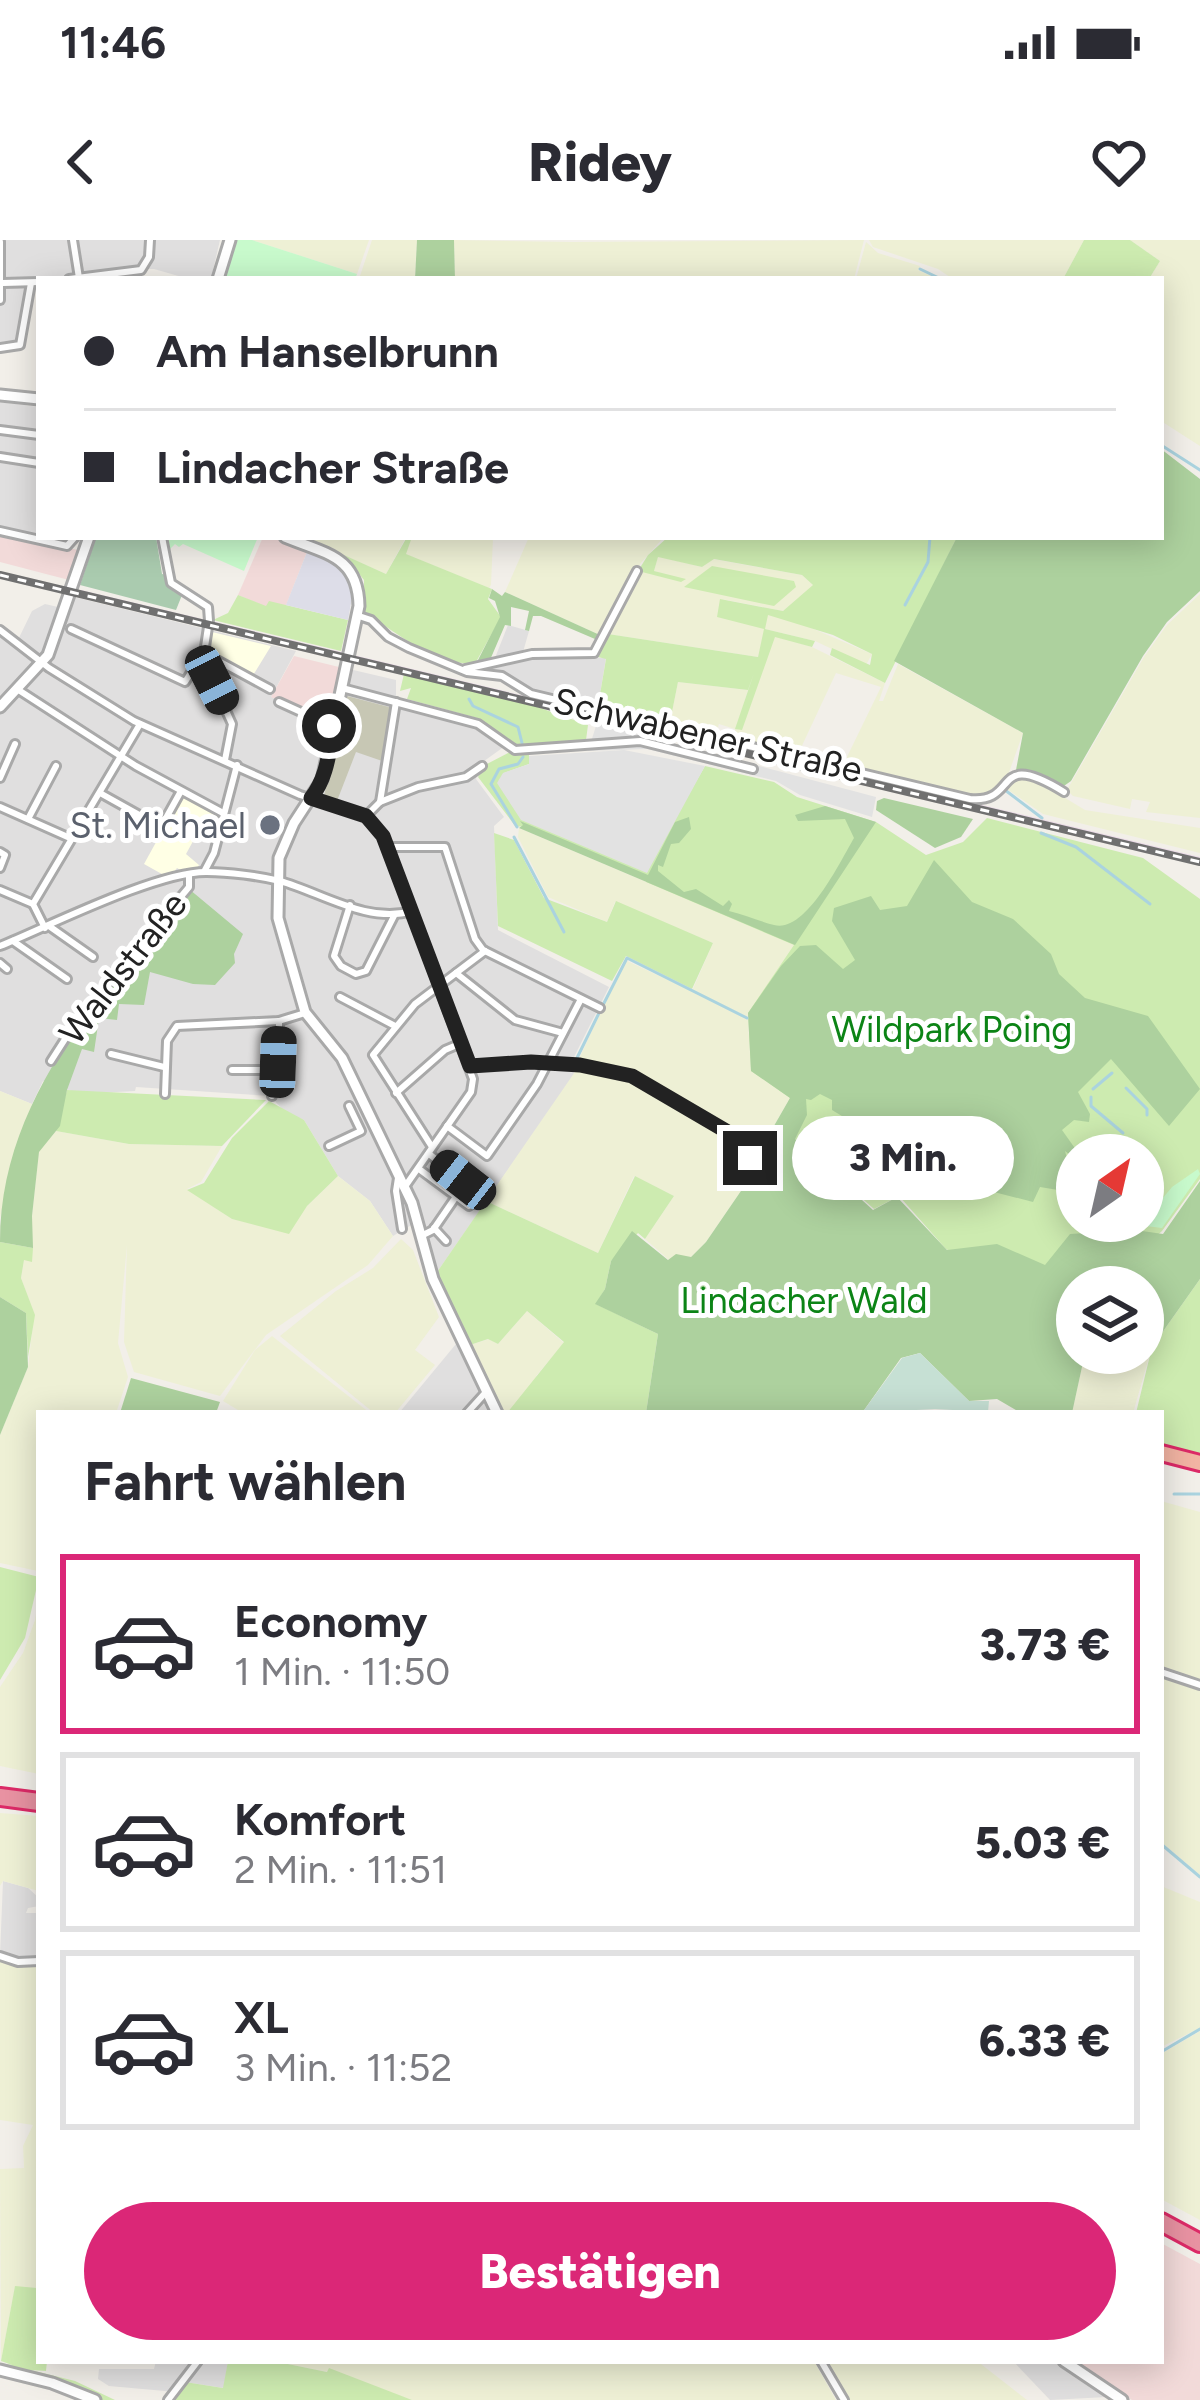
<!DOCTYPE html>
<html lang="de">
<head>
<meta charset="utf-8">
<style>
  :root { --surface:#fff; --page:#f7f7f7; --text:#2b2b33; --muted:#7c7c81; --line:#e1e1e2; --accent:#db2777 }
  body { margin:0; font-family:Figtree,sans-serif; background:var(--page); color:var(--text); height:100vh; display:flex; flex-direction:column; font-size:45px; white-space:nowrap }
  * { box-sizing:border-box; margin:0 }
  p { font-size:39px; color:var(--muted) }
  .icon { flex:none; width:66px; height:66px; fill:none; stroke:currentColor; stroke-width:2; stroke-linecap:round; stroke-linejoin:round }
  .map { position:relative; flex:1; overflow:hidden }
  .drawer { position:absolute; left:36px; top:1170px; width:1128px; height:954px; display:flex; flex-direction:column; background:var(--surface); border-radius:0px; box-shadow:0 6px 30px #0003 }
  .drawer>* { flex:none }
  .hud { position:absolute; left:36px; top:36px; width:1128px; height:264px; border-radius:0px; box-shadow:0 6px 30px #0003; display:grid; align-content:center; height:264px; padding:0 48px; background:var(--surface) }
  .needle { width:78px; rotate:34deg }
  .fabs { position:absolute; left:1056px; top:894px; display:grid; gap:24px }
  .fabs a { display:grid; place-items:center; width:108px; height:108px; border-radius:50%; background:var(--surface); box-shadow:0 6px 30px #0003; font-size:60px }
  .end { position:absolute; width:54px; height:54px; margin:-27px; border:15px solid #222; background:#fff; box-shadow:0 0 0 6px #fff }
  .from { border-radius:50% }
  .bubble { position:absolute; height:84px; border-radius:42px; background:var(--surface); box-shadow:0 6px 30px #0003; font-size:39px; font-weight:800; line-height:84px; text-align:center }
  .car { position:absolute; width:36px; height:72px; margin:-36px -18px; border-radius:15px; box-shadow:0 0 9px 3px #0007; background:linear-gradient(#222 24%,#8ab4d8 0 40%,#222 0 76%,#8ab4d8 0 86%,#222 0) }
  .hud b { display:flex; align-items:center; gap:42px; height:114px; font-size:45px }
  .hud b+b { border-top:3px solid var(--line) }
  .hud i { width:30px; height:30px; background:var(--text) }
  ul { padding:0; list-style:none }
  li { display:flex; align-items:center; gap:36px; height:180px; margin:0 24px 18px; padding:0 24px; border:6px solid var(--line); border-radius:0px }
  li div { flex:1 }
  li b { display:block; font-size:45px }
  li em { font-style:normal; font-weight:800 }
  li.current { border-color:var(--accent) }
  li>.icon { width:108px; height:108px; stroke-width:1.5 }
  h2 { padding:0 48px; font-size:54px; line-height:144px }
  .button { display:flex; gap:24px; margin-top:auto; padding:24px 48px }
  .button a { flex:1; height:138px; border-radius:72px; background:var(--accent); color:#fff; font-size:48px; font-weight:800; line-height:138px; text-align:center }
  .status { display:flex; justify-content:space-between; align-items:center; height:84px; padding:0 60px; background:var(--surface); direction:ltr }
  .status svg { height:33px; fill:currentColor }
  header { display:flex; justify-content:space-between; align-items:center; height:156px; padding:0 48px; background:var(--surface); font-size:54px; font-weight:800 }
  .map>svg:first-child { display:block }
</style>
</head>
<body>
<div class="status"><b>11:46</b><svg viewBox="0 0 49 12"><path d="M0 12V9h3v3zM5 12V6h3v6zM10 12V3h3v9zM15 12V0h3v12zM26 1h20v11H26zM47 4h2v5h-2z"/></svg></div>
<header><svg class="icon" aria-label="back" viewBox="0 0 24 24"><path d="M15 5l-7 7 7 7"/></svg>Ridey<svg class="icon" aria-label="heart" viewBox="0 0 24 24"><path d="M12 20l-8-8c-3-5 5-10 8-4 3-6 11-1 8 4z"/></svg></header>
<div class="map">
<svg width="1200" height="2160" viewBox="0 0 1200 2160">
  <rect width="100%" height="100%" fill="#f2efe9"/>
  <!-- residential -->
  <g fill="#e0dfdf">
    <polygon points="0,0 220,0 211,39 189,39 154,29 138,29 30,42 19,103 0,109"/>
    <polygon points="0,162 39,167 39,297 73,297 66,303 0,289"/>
    <polygon points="62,354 296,411 271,457 349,429 396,440 396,462 477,486 505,506 480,524 476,539 504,577 494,586 498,690 609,747 572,821 574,835 435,1035 413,984 393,996 370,961 338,936 304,880 285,872 270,856 136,847 135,851 80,854 43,841 32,864 0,851 0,394 16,404 32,371 45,364 58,367"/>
    <polygon points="508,385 529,391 521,419 606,418 598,466 526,450 503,434 485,432 493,423"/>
    <polygon points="456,1104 492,1173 399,1173"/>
    <polygon points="3,1641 28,1648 39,1658 39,1666 28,1668 26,1673 39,1673 39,1719 19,1722 0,1715"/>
    <polygon points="156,2121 228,2121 224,2148 185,2142 176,2152 109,2146 98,2139 99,2129 154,2129"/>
    <polygon points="1013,2121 1054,2121 1107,2157 1050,2160"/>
  </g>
  <!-- commercial -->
  <g fill="#f2dad9">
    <polygon points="0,293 78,310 69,340 0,322"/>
    <polygon points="263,297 273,297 307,312 285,368 266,367 238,355"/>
    <polygon points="294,416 343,428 331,485 271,457"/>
    <polygon points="1161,2003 1200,2024 1200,2160 1132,2160 1074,2121 1161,2121"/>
  </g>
  <!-- industrial -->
  <polygon fill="#ebdbe8" points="81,350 1200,617 1200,624 79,356"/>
  <!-- education -->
  <g fill="#ffffe5">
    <polygon points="212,392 271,406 252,437 208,413"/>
    <polygon points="182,555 220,574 213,603 197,594 186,614 199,625 195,632 187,634 177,628 169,638 144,624"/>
  </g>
  <!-- construction -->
  <polygon fill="#c7c7b4" points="347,456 393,468 385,522 356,512 337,561 324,556"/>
  <!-- farmland -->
  <g fill="#eef0d5">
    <polygon points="252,0 369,0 357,34"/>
    <polygon points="372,0 417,0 415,39 359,39"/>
    <polygon points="454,0 572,2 864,0 854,39 455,39"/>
    <polygon points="869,0 1084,0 1063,39 953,39 938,29 873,7"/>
    <polygon points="1130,0 1200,0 1200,206 1161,181 1161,39 1149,39 1160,21"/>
    <polygon points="866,2 878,13 920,26 918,30 938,39 856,39"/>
    <polygon points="303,297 406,297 386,334"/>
    <polygon points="412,297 493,297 491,345 489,348 405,314"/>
    <polygon points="529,297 664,297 640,324 602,396 505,352"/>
    <polygon points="658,316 702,327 713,319 802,335 813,345 811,350 783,371 721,359 802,384 872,414 866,425 815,401 765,389 758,417 608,394 638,331 684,340 654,331"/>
    <polygon points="1200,354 1200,578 1146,572 1150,562 1132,559 1130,569 1073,556 1067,550 1144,417 1167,385"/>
    <polygon points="775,396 812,407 885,443 879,461 883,461 898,424 1023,493 1007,538 989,555 975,557 844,523 881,447 836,433 799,512 734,497 735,489 719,484 716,493 670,482 678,442 748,450 736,489"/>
    <polygon points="1029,536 1085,570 1200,588 1200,613 1043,574 1004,547 1014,538"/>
    <polygon points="519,588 795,705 748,777 693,751 748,780 751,831 790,858 767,898 756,929 706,1002 691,1017 669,1020 645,999 674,956 634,936 598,1013 486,961 579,826 639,842 700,878 641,839 577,823 625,720 692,751 713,703 615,662 607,682 548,657 518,597"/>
    <polygon points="0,851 32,864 16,907 0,978"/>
    <polygon points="56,891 129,904 222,906 201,942 187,949 232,979 274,988 307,966 338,936 370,961 393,996 368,1025 266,1095 220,1156 134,1132 124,1102 127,1005 118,1103 128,1137 116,1173 39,1173 38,1331 0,1323 0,1195 28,1127 34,1075 21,1038 24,1019 32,1021 32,976 39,911"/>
    <polygon points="401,999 413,1010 439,1077 415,1110 435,1125 395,1173 374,1173 280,1096 336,1051 373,1028"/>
    <polygon points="527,1071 564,1103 536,1136 538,1139 507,1173 502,1173 467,1106 489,1099 498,1104"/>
    <polygon points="272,1096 370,1173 243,1173 223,1161 255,1110"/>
    <polygon points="1143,1103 1152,1107 1133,1173 1072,1173 1085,1113 1143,1113"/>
    <polygon points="1161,1261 1200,1272 1200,1443 1161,1429"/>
    <polygon points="39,1357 39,1534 0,1526 0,1447 23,1413 35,1380"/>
    <polygon points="1161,1433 1200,1446 1200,1635 1161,1602"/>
    <polygon points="0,1573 39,1576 39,1651 3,1641 0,1646"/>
    <polygon points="1161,1646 1200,1662 1200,1788 1161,1807"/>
    <polygon points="0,1717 39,1722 37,2048 15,2047 1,2121 0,1929 24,1928 23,1906 33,1885 0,1880"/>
    <polygon points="1200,1791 1200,1980 1161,1959 1161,1814"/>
    <polygon points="273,2121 814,2121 836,2160 412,2160 328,2132"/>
    <polygon points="827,2121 977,2121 1027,2160 849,2160"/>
  </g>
  <!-- grass -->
  <g fill="#cdebb0" fill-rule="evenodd">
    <polygon points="1084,0 1130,0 1160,21 1149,39 1063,39"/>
    <path d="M407,297H412L406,314L492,349L488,359L501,377L476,422C444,431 391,390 364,371V340L344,315L386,334Z"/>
    <polygon points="668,297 957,297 885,443 830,415 832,408 870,425 872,414 833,395 768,375 765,389 815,401 812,407 775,397 742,490 735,489 754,433 748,450 678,442 670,482 598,466 606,419 594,416 608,394 758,417 764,389 717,377 720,359 783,371 813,345 802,335 714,319 702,327 658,317 654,331 686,339 681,342 638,331 648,315"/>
    <polygon points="712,326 794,341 796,347 774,366 684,347"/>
    <polygon points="238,355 266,366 269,361 348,380 341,411 213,380 228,373"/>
    <path d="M404,434L532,465L588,485L586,500L534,504L529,506V524L504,533L673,582L705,526L774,542L797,557L876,582L926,615L963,602L987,578L1143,618L1200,659V939L1162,991L1100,1047H1077L1044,1065L946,1009L899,956L874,969L778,884L790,858L751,831L748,773L794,705L646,642L648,636L523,586L516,587L478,537L485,525L512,511L515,503L477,478L407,459L411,448L400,451ZM1077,915H1143V981H1077Z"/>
    <polygon points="494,593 514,600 544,658 607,682 616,661 713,703 692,749 626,716 612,741 498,686"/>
    <polygon points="67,850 266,860 222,906 129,904 56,891"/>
    <polygon points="269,861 304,880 338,936 307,966 289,994 232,979 187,950 204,943 232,898"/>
    <polygon points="635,936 674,956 645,999 638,993 611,1021 605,1049 596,1064 658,1094 646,1173 507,1173 564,1102 527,1071 498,1104 488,1099 467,1106 435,1035 486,961 598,1013"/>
    <polygon points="0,1002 33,1008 32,1022 24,1020 21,1038 35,1075 28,1117 26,1073 0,1057"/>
    <polygon points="1200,1039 1200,1219 1174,1213 1177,1208 1161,1203 1161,1173 1136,1173 1152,1107"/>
    <polygon points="0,1327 39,1337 25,1398 0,1440"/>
    <polygon points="15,2046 37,2048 39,2121 47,2121 46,2131 31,2130 75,2141 115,2160 102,2160 64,2144 0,2128 0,2123 12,2125 1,2121"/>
    <polygon points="228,2121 273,2121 327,2132 329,2128 412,2160 170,2160 185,2142 223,2148"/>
  </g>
  <!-- forest -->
  <g fill="#add19e">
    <polygon points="417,0 454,0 455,39 415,39"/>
    <polygon points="1161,209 1200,239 1200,351 1167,382 1143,416 1071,541 1061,548 1041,534 1016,530 1023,493 894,421 957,297 1161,297"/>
    <polygon points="492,349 502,356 505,352 602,396 600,400 595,399 541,376 533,376 529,391 525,390 529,371 511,367 511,386 505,385 490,420 477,422 500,377 495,361 489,358"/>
    <polygon points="884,558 973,579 961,597 935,608 876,570 877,561"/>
    <path d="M825,566L876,582L795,705L519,588L523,585L520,581L648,635L675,582L689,577L691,589L679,603L671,604L663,627L658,625V631L684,652L696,649L723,666L729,660L732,664L729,671C745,675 759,681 774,685C806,694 841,620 854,598L845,579L798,581L795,575Z"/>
    <polygon points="934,620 972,662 1013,679 1051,714 1059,734 1085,758 1148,776 1200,849 1169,886 1111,819 1078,852 1090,874 1089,882 1074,880 1062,890 1079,914 1074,918 1065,911 1076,953 1040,947 1033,962 967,945 928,915 880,899 832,870 832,860 820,854 811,860 806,859 807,875 795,899 873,970 897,957 947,1010 997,1004 1045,1025 1070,994 1135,990 1163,994 1200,941 1200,1039 1152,1107 1143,1103 1143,1047 1077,1047 1077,1113 1085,1113 1072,1173 1021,1173 997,1159 969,1161 920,1113 901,1118 862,1173 646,1173 658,1094 595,1064 605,1049 611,1021 632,991 668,1020 676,1014 691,1017 706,1002 756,929 767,898 790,858 751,831 748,773 781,726 800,706 816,705 843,729 855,720 832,681 834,668 871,656 880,670 907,666"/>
    <path d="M189,649L243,694L234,714L235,723L215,745L193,744L150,732L144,765L119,764L117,780L99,778L94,812L82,809L67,850L60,886L39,912L32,976L33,1008L0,1002C0,858 103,752 189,649Z"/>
    <polygon points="0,1057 26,1073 28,1127 0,1195"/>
    <polygon points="131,1138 220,1162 216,1173 120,1173"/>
  </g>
  <!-- wetland -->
  <polygon fill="#c6e0d4" points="920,1113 969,1161 989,1161 988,1172 935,1169 862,1173 902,1118"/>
  <!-- cemetery -->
  <polygon fill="#aacbaf" points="96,297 156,297 162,334 167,335 173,351 182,355 176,370 80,345"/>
  <!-- park -->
  <g fill="#c8facc">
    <polygon points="235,0 252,0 357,34 355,39 222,39"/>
    <polygon points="163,297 258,297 244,331 183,304 179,307 175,304 168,311"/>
    <polygon points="1198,929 1200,934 1162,988 1138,985 1084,989 1082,981 1143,981 1143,954 1157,965 1172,947"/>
  </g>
  <!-- parking -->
  <g fill="#e2e2e2">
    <polygon points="597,483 876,557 872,577 800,555 776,541 647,509 588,511"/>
    <polygon points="624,510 705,526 647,633 521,580 497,543 503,533 529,524 529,516"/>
  </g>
  <!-- plaza -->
  <polygon fill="#dddde8" points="307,312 337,325 349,336 353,352 348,380 286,365"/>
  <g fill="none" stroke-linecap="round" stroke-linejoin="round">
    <!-- stream -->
    <g stroke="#aad3df" stroke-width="3">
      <polyline points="920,29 941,39"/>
      <polyline points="1161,205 1200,230"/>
      <polyline points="905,365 928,322 930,297"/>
      <polyline points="469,459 473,466 518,487 522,503"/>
      <polyline points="1005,550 1042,578"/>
      <polyline points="517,587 491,544 499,529 518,524 523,517"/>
      <polyline points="1041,593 1076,607 1150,664"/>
      <polyline points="514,597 564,692"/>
      <polyline points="602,767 627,718 747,778"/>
      <polyline points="575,822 600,771"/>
      <polyline points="1126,848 1147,869 1147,875"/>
      <polyline points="1093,849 1112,833"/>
      <polyline points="1091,857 1091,866 1123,893"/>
      <polyline points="1174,1254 1200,1254"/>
      <polyline points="1161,1604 1200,1637"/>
      <polyline points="1161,1812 1200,1789"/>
    </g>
    <!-- minor casing -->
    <g stroke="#a9a9a9" stroke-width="12">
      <g id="minor">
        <polyline points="73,0 79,38"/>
        <polyline points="0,2 0,60"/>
        <polyline points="69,39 141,30 149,17 150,0"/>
        <polyline points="3,43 39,42"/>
        <polyline points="0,108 20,105 31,43"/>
        <polyline points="0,190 39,195"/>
        <polyline points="0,217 39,223"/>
        <polyline points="0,291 67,306 75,297"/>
        <polyline points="162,297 171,343 208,367 209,381"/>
        <path d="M356,375L371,380L388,397L409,408L467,432L502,436L531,454L970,559C1020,564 991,507 1064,552"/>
        <polyline points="208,387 203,420 232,484 225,520"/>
        <polyline points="71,389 185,442 202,415"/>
        <polyline points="0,390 49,428 134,481 300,555 366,576 383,596 473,839 471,852 404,948"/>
        <polyline points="202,412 270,449"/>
        <polyline points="465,429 532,414 594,413 637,331"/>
        <polyline points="342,448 478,484 515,510 640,501 753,529"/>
        <polyline points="17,449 136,526 223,573"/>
        <polyline points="279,462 334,487"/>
        <polyline points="0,538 15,504"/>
        <polyline points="100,553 161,587 181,551"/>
        <polyline points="380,562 418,547 466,537 482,526"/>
        <polyline points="0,567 70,598"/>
        <polyline points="366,576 380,562 396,462"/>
        <polyline points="28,579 56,526"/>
        <polyline points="389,607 445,607 475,699 483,710 600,768"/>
        <polyline points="0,612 5,615 0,628"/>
        <polyline points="205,630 214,613 237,525"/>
        <polyline points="0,650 33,664"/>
        <polyline points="350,665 334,716 341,726 356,734 366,731 394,676"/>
        <polyline points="49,686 93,717"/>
        <polyline points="45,688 33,664 140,484"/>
        <polyline points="13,701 67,739"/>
        <path d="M0,706C49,686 158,631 207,632C229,632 259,636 280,641C322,653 368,684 412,671"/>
        <polyline points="0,723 7,729"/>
        <polyline points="456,733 515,780 563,793"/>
        <polyline points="340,757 395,786"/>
        <polyline points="111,814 164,827"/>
        <polyline points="51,821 76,782 189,647 189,635"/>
        <polyline points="470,827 531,822 580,825 632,836 726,891 757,926"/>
        <polyline points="232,830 279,830"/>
        <polyline points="396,853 445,810 459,804"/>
        <polyline points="165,854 167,801 177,786 279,781 305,773"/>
        <polyline points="272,856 279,830 279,781"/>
        <polyline points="447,886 487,916 537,844 581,759"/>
        <polyline points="329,906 361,891 349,866"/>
        <polyline points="432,907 373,815 415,764 485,711"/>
        <polyline points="419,929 469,966"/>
        <polyline points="398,938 396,951 402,989"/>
        <polyline points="434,988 446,1001"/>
        <polyline points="421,996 433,990 464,945 463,940 429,914"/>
        <polyline points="467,1173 486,1152"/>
        <polyline points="1161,1432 1200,1445"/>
        <polyline points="0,1716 18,1722 39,1721"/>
        <polyline points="821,2121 844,2160"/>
        <polyline points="168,2160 198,2121"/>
      </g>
    </g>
    <!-- tertiary casing -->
    <g stroke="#a9a9a9" stroke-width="15">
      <g id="tertiary">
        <polyline points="218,39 230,0"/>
        <polyline points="0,155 39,159"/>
        <path d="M285,297C326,314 358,316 359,366L322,540L294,583L279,618L278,678L305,772L342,818L412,963L433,1039L497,1173"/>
        <polyline points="0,467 48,415 89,297"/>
        <polyline points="1064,2121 1122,2160"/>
        <polyline points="0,2130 52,2143 95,2160"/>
      </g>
    </g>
    <!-- trunk casing -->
    <g stroke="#dc2a67" stroke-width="20">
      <polyline id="trunk" points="1161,1213 1200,1223"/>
    </g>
    <!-- motorway casing -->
    <g stroke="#dc2a67" stroke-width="22">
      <g id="motorway">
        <polyline points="0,1557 39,1562"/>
        <polyline points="1161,1982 1200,2003"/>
      </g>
    </g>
    <!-- minor -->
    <use href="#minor" stroke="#fff" stroke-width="6"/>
    <!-- tertiary -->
    <use href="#tertiary" stroke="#fff" stroke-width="9"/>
    <!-- trunk -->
    <use href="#trunk" stroke="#f2b4a3" stroke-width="14"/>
    <!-- motorway -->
    <use href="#motorway" stroke="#e892a2" stroke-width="16"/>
    <!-- rail casing -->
    <g stroke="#707070" stroke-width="8">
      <polyline id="rail" points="0,335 1200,622"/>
    </g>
    <!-- rail -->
    <use href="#rail" stroke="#fff" stroke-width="3" stroke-dasharray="9" stroke-linecap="butt"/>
  </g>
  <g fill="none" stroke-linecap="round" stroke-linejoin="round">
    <!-- route -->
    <path stroke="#222" stroke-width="15" d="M329,486L334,487C329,512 327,538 311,558L366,576L383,596L470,826L531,822L580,825L632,836L726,891L750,918"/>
  </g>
  <!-- markers -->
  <circle fill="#6b7280" stroke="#fff" stroke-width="4.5" cx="270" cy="585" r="12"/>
  <g text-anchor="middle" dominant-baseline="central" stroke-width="10" stroke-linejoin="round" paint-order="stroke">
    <!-- street labels -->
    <g font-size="36" fill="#222" stroke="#fff">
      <text transform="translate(708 495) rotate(13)">Schwabener Straße</text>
      <text transform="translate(123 728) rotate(-52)">Waldstraße</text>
    </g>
    <!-- worship labels -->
    <g font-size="36" fill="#5b616d" stroke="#fff" text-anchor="end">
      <text x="246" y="585">St. Michael</text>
    </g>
    <!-- park labels -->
    <g font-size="36" fill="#0c8416" stroke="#fff">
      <text x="952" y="789">Wildpark Poing</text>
      <text x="804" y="1060">Lindacher Wald</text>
    </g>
  </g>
</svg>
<div class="fabs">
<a><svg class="needle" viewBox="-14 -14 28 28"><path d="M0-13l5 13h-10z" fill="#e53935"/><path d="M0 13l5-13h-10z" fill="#7c7c81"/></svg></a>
<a><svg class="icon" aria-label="layers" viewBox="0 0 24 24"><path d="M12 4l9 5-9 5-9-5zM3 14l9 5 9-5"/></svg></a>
</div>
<i class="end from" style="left:329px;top:486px"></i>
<i class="end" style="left:750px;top:918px"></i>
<div class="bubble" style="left:792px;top:876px;width:222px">3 Min.</div>
<i class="car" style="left:212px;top:440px;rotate:153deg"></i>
<i class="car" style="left:278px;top:822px;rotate:2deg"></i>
<i class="car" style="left:463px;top:940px;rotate:308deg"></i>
<div class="hud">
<b><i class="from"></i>Am Hanselbrunn</b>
<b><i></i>Lindacher Straße</b>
</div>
<section class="drawer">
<h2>Fahrt wählen</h2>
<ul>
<li class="current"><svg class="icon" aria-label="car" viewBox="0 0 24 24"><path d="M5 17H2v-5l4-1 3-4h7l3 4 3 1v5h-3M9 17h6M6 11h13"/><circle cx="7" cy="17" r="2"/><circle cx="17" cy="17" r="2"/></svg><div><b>Economy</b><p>1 Min. · 11:50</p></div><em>3.73 €</em></li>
<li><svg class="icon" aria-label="car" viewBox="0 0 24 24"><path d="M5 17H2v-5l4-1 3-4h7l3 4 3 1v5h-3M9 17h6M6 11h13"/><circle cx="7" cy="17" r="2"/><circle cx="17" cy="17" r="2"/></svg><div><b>Komfort</b><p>2 Min. · 11:51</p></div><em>5.03 €</em></li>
<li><svg class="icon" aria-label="car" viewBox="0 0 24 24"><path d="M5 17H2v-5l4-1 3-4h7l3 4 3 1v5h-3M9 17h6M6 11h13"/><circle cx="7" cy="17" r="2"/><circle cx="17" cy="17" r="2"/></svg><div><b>XL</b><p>3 Min. · 11:52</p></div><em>6.33 €</em></li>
</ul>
<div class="button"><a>Bestätigen</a></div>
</section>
</div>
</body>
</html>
